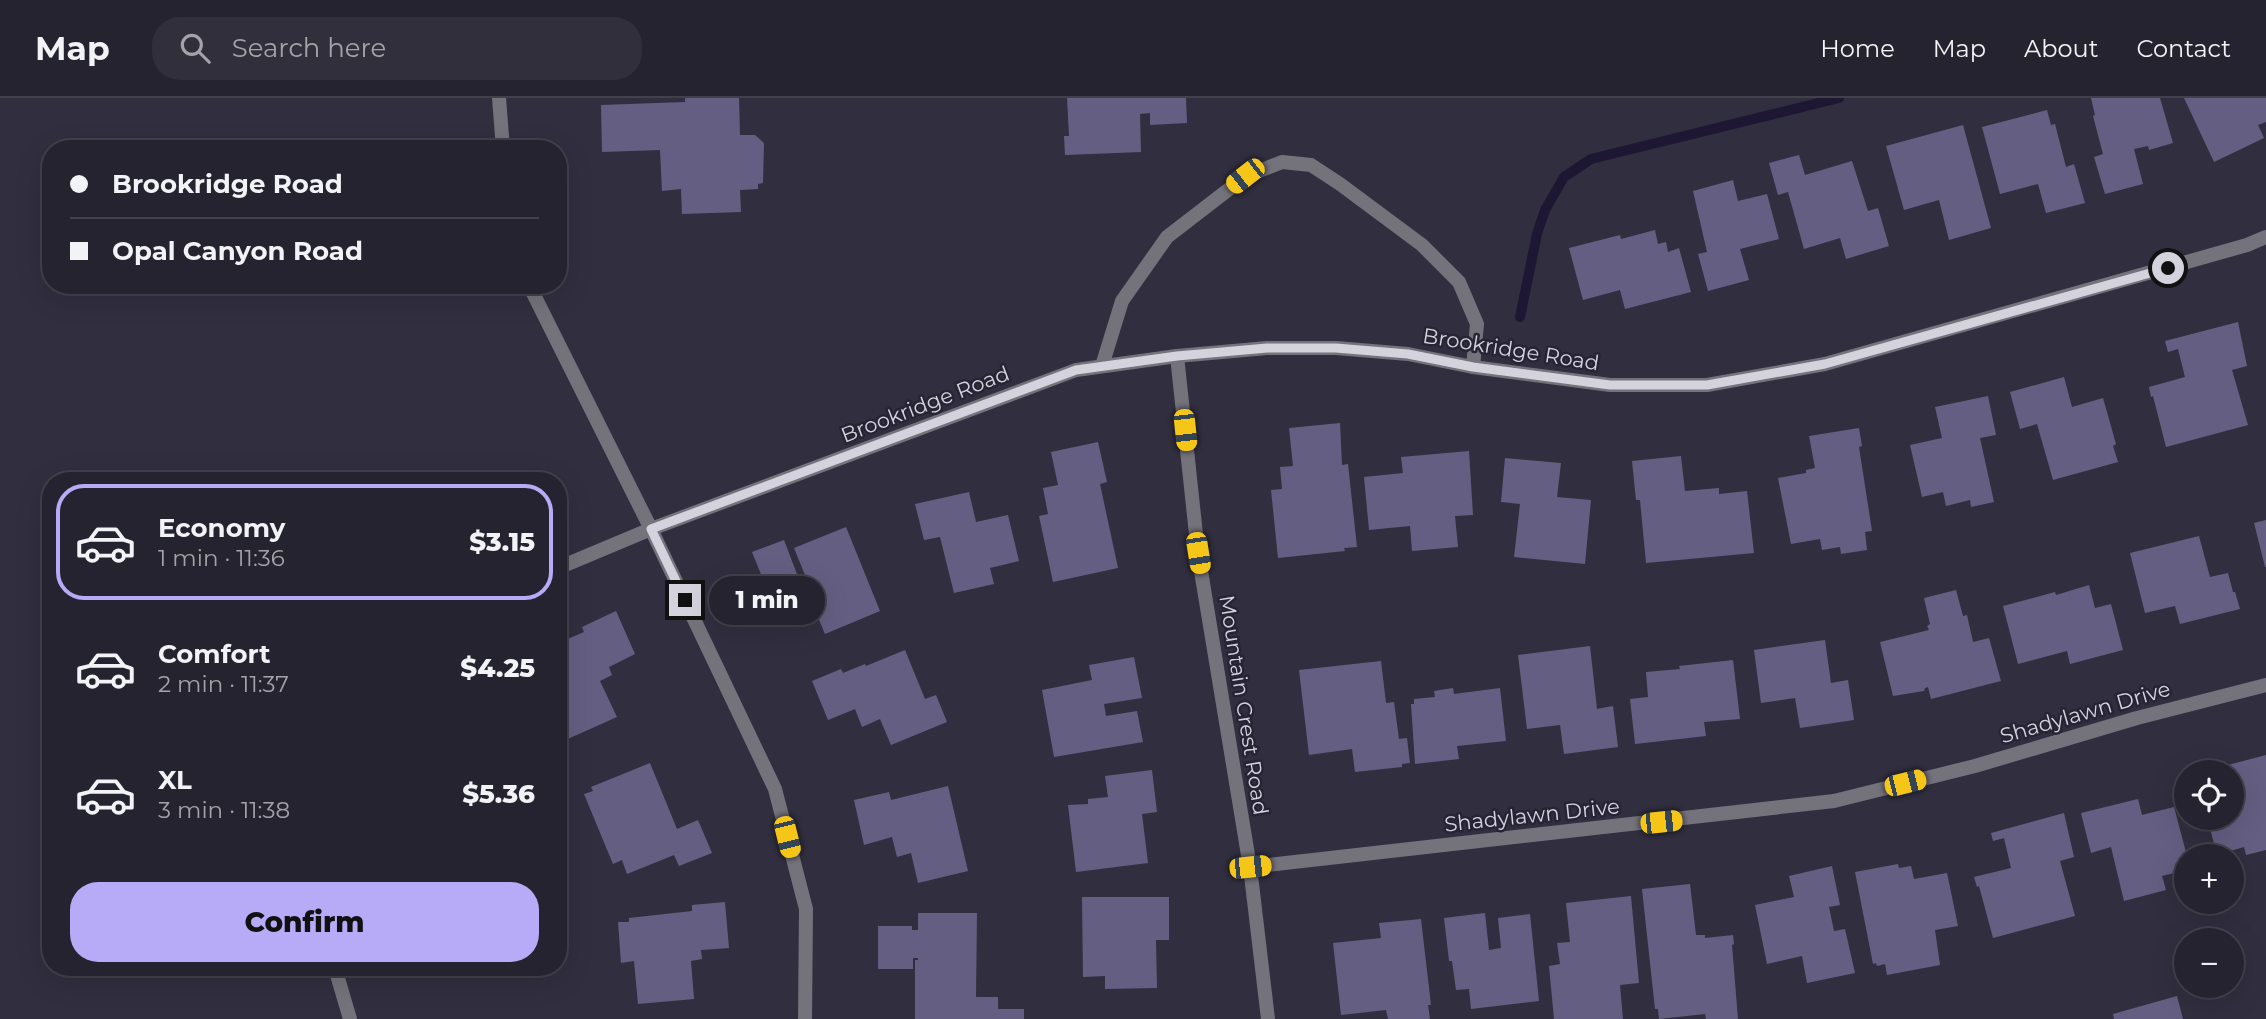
<!DOCTYPE html>
<html lang="en">
<head>
<meta charset="utf-8">
<style>
  :root { --surface:#25232f; --page:#312f3b; --text:#f1f3f6; --muted:#a3a4aa; --line:#42404b; --accent:#b7abf8 }
  body { margin:0; font-family:Montserrat,sans-serif; background:var(--page); color:var(--text); height:100vh; display:flex; flex-direction:column; font-size:26px; white-space:nowrap }
  * { box-sizing:border-box; margin:0 }
  p { font-size:23px; color:var(--muted) }
  .icon { flex:none; width:38px; height:38px; fill:none; stroke:currentColor; stroke-width:2; stroke-linecap:round; stroke-linejoin:round }
  .map { position:relative; flex:1; overflow:hidden }
  .panel { position:absolute; left:42px; top:374px; width:525px; height:504px; display:flex; flex-direction:column; background:var(--surface); border-radius:28px; box-shadow:0 7px 28px #0002,0 0 0 2px var(--line) }
  .panel>* { flex:none }
  .guide { position:absolute; left:42px; top:42px; width:525px; height:154px; border-radius:28px; box-shadow:0 7px 28px #0002,0 0 0 2px var(--line); display:grid; align-content:center; height:154px; padding:0 28px; background:var(--surface) }
  .buttons { position:absolute; left:2174px; top:662px; display:grid; gap:14px }
  .buttons a { display:grid; place-items:center; width:70px; height:70px; border-radius:50%; background:var(--surface); box-shadow:0 7px 28px #0002,0 0 0 2px var(--line); font-size:35px }
  .end { position:absolute; width:32px; height:32px; margin:-16px; border:9px solid #d4d3dd; background:#111; box-shadow:0 0 0 4px #111 }
  .from { border-radius:50% }
  .bubble { position:absolute; height:49px; border-radius:24px; background:var(--surface); box-shadow:0 7px 28px #0002,0 0 0 2px var(--line); font-size:23px; font-weight:800; line-height:49px; text-align:center }
  .car { position:absolute; width:21px; height:42px; margin:-21px -10px; border-radius:9px; box-shadow:0 0 5px 2px #0007; background:linear-gradient(#f5c518 24%,#345 0 40%,#f5c518 0 76%,#345 0 86%,#f5c518 0) }
  .guide b { display:flex; align-items:center; gap:24px; height:66px; font-size:26px }
  .guide b+b { border-top:2px solid var(--line) }
  .guide i { width:18px; height:18px; background:var(--text) }
  ul { padding:12px 0 0; list-style:none }
  li { display:flex; align-items:center; gap:21px; height:116px; margin:0 14px 10px; padding:0 14px; border:4px solid transparent; border-radius:28px }
  li div { flex:1 }
  li b { display:block; font-size:26px }
  li em { font-style:normal; font-weight:800 }
  li.active { border-color:var(--accent) }
  li>.icon { width:63px; height:63px; stroke-width:1.5 }
  .action { display:flex; gap:14px; margin-top:auto; padding:14px 28px }
  .action a { flex:1; height:80px; border-radius:28px; background:var(--accent); color:#111; font-size:28px; font-weight:800; line-height:80px; text-align:center }
  header { display:flex; align-items:center; gap:42px; box-sizing:border-box; height:98px; padding:0 35px; background:var(--surface); border-bottom:2px solid var(--line) }
  header strong { font-size:33px }
  nav { display:flex; gap:38px; margin-inline-start:auto; font-size:24px }
  .search { width:490px; height:63px; background:var(--page); display:flex; align-items:center; gap:18px; box-sizing:border-box; padding:0 24px; border-radius:28px; color:var(--muted); font-size:26px }
  .map>svg:first-child { display:block }
</style>
</head>
<body>
<header>
<strong>Map</strong>
<div class="search"><svg class="icon" aria-label="search" viewBox="0 0 24 24"><circle cx="10" cy="10" r="6"/><path d="M15 15l6 6"/></svg>Search here</div>
<nav><a>Home</a><a>Map</a><a>About</a><a>Contact</a></nav>
</header>
<div class="map">
<svg width="2266" height="921" viewBox="0 0 2266 921">
  <rect width="100%" height="100%" fill="#312f3f"/>
  <g fill="none" stroke-linecap="round" stroke-linejoin="round">
    <!-- stream -->
    <polyline stroke="#1d1734" stroke-width="10" points="1520,219 1537,136 1545,112 1564,79 1591,61 1839,0"/>
  </g>
  <!-- building -->
  <g fill="#645f82">
    <polygon points="685,0 739,0 740,37 755,37 764,45 763,85 758,86 758,91 740,92 741,114 682,116 681,91 662,93 660,52 602,54 601,7 685,4"/>
    <polygon points="1067,0 1186,0 1187,25 1150,27 1150,15 1140,16 1141,54 1065,57 1064,38 1069,38"/>
    <polygon points="2091,0 2160,0 2173,45 2149,52 2148,48 2134,51 2143,86 2105,96 2094,59 2103,56 2093,18 2095,17"/>
    <polygon points="2184,0 2266,0 2266,24 2258,27 2264,40 2214,64"/>
    <polygon points="2047,12 2051,27 2055,26 2066,69 2074,66 2085,105 2046,115 2038,86 2000,96 1982,29"/>
    <polygon points="1963,27 1991,130 1949,142 1939,102 1904,112 1886,48"/>
    <polygon points="1799,57 1805,77 1852,63 1868,113 1878,110 1889,148 1846,161 1840,140 1804,151 1788,94 1778,97 1769,65"/>
    <polygon points="1733,82 1738,103 1767,96 1779,141 1740,151 1749,182 1708,193 1698,156 1707,154 1693,93"/>
    <polygon points="1655,132 1658,146 1666,144 1668,154 1679,150 1691,194 1625,211 1620,192 1583,202 1569,150 1620,137 1621,141"/>
    <polygon points="2238,224 2247,268 2232,272 2248,327 2166,349 2153,298 2151,299 2149,289 2185,279 2178,251 2168,254 2165,243"/>
    <polygon points="2064,279 2072,309 2103,300 2116,346 2113,348 2118,364 2053,382 2037,326 2020,331 2010,294"/>
    <polygon points="1988,298 1996,337 1980,340 1994,404 1971,409 1970,402 1946,408 1943,394 1922,399 1910,347 1942,340 1935,309"/>
    <polygon points="1340,325 1342,367 1348,366 1357,449 1344,450 1345,453 1278,460 1271,392 1282,391 1280,369 1293,368 1289,330"/>
    <polygon points="1859,330 1862,348 1859,349 1872,433 1865,434 1867,452 1841,456 1840,449 1822,452 1820,441 1791,446 1778,380 1806,375 1806,372 1815,370 1809,338"/>
    <polygon points="1098,344 1107,384 1100,386 1118,470 1053,484 1039,418 1048,416 1043,390 1058,387 1051,354"/>
    <polygon points="1469,353 1473,417 1455,418 1458,449 1412,453 1410,428 1369,432 1364,379 1403,375 1401,359"/>
    <polygon points="1681,358 1685,393 1719,390 1719,396 1747,393 1754,455 1646,465 1640,402 1636,402 1632,363"/>
    <polygon points="1505,360 1561,365 1557,399 1591,402 1585,466 1514,459 1520,406 1501,404"/>
    <polygon points="969,394 976,424 1008,417 1019,463 990,470 994,486 954,495 940,439 924,442 915,406"/>
    <polygon points="2266,422 2266,469 2265,469 2254,425"/>
    <polygon points="846,429 880,513 825,536 801,479 805,477 794,450"/>
    <polygon points="2199,438 2210,479 2228,475 2233,494 2235,494 2240,511 2180,526 2175,508 2145,515 2130,455"/>
    <polygon points="784,442 800,484 769,496 752,454"/>
    <polygon points="2089,487 2095,510 2111,506 2123,552 2070,566 2067,553 2018,566 2003,508 2055,494 2056,497"/>
    <polygon points="1956,492 1963,518 1967,517 1973,544 1989,540 2001,583 1931,601 1928,589 1925,590 1924,593 1893,598 1880,544 1929,532 1927,528 1930,526 1924,500"/>
    <polygon points="616,513 635,556 609,569 612,577 600,583 617,619 561,644 558,639 558,545 584,534 582,529"/>
    <polygon points="1825,542 1831,585 1848,582 1854,622 1800,630 1795,600 1761,605 1754,552"/>
    <polygon points="1590,548 1597,611 1613,608 1618,649 1564,656 1560,627 1527,631 1518,557"/>
    <polygon points="905,552 925,601 936,597 947,624 891,647 880,621 862,629 855,611 828,622 812,583 841,571 843,575 865,566 866,568"/>
    <polygon points="1134,559 1142,600 1104,606 1106,618 1137,613 1143,644 1054,659 1042,592 1092,582 1089,567"/>
    <polygon points="1733,562 1740,621 1704,624 1706,638 1635,646 1630,601 1648,599 1646,574 1680,571 1679,568"/>
    <polygon points="1381,563 1386,605 1394,604 1399,641 1407,640 1410,665 1402,666 1402,669 1355,674 1352,651 1309,657 1299,572"/>
    <polygon points="1453,590 1454,596 1500,590 1506,643 1457,648 1459,661 1415,666 1411,606 1414,606 1414,601 1435,599 1434,593"/>
    <polygon points="2266,657 2266,752 2246,757 2244,749 2217,757 2207,719 2231,719 2231,697 2236,696 2228,667"/>
    <polygon points="650,665 677,731 698,722 712,755 679,768 674,757 627,776 622,762 613,766 584,696 593,693 591,689"/>
    <polygon points="1152,672 1157,714 1142,716 1148,765 1076,774 1068,707 1088,706 1088,701 1108,699 1105,678"/>
    <polygon points="948,688 968,773 918,785 911,755 897,759 892,739 864,747 854,702 889,694 891,702"/>
    <polygon points="2138,701 2142,717 2174,709 2187,758 2186,772 2162,778 2166,792 2124,803 2111,749 2091,755 2081,715"/>
    <polygon points="2064,715 2074,759 2060,763 2075,818 1993,840 1979,788 1977,789 1974,779 2011,770 2004,740 1993,743 1991,735"/>
    <polygon points="1898,766 1899,770 1911,768 1914,781 1947,775 1958,828 1935,832 1940,867 1887,877 1885,866 1877,868 1876,865 1873,866 1855,774"/>
    <polygon points="1832,768 1840,807 1829,809 1834,833 1845,831 1855,875 1807,885 1802,858 1767,866 1755,807 1794,799 1789,778"/>
    <polygon points="1690,786 1696,837 1705,837 1705,840 1733,837 1734,846 1732,847 1738,921 1706,921 1705,916 1659,921 1658,911 1655,911 1642,791"/>
    <polygon points="1631,798 1639,885 1620,887 1623,921 1554,921 1549,868 1560,866 1557,845 1570,844 1566,805"/>
    <polygon points="1082,799 1169,799 1169,842 1156,842 1157,890 1105,891 1105,878 1083,879"/>
    <polygon points="725,804 729,850 701,852 702,861 691,863 694,901 638,906 634,863 621,865 618,824 629,824 629,820 692,813 692,807"/>
    <polygon points="918,815 977,815 976,899 998,899 998,911 1024,911 1024,921 915,921 915,862 918,862 918,860 913,860 913,871 878,871 878,828 912,828 912,832 918,832"/>
    <polygon points="1485,815 1489,852 1501,850 1498,820 1530,816 1539,903 1471,911 1469,891 1456,892 1452,863 1449,863 1444,820"/>
    <polygon points="1421,821 1431,907 1428,907 1430,921 1388,921 1386,912 1341,917 1333,845 1381,840 1379,825"/>
    <polygon points="2177,898 2183,921 2114,921 2113,916"/>
  </g>
  <g fill="none" stroke-linecap="round" stroke-linejoin="round">
    <!-- lane -->
    <g stroke="#74737c" stroke-width="14">
      <polyline points="499,0 503,51"/>
      <polyline points="529,187 651,431"/>
      <polyline points="1102,268 1122,203 1167,139 1246,78 1282,64 1311,67 1340,86 1422,147 1459,184 1477,226 1473,269"/>
    </g>
    <!-- street -->
    <g stroke="#74737c" stroke-width="14">
      <polyline points="1177,258 1198,455 1250,769 1268,921"/>
      <polyline points="651,431 775,691 806,811 805,921"/>
      <polyline points="558,470 651,431 1076,272 1177,258 1267,250 1336,250 1408,256 1473,269 1610,287 1707,287 1825,266 2247,147 2266,139"/>
      <polyline points="1250,769 1834,703 1975,668 2137,620 2266,587"/>
      <polyline points="335,870 350,921"/>
    </g>
  </g>
  <g fill="none" stroke-linecap="round" stroke-linejoin="round">
    <!-- route -->
    <polyline stroke="#d4d3dd" stroke-width="9" points="685,502 651,431 1076,272 1177,258 1267,250 1336,250 1408,256 1473,269 1610,287 1707,287 1825,266 2168,170"/>
  </g>
  <g text-anchor="middle" dominant-baseline="central" stroke-width="5" stroke-linejoin="round" paint-order="stroke">
    <!-- street labels -->
    <g font-size="21" fill="#d4d3dd" stroke="#272535">
      <text transform="translate(1511 251) rotate(9)">Brookridge Road</text>
      <text transform="translate(925 306) rotate(-21)">Brookridge Road</text>
      <text transform="translate(1244 607) rotate(81)">Mountain Crest Road</text>
      <text transform="translate(2085 614) rotate(-16)">Shadylawn Drive</text>
      <text transform="translate(1532 717) rotate(-6)">Shadylawn Drive</text>
    </g>
  </g>
</svg>
<div class="buttons">
<a><svg class="icon" aria-label="locate" viewBox="0 0 24 24"><circle cx="12" cy="12" r="6"/><path d="M12 2v4M12 18v4M2 12h4M18 12h4"/></svg></a>
<a>+</a>
<a>−</a>
</div>
<i class="end from" style="left:2168px;top:170px"></i>
<i class="end" style="left:685px;top:502px"></i>
<div class="bubble" style="left:709px;top:478px;width:116px">1 min</div>
<i class="car" style="left:1245px;top:78px;rotate:232deg"></i>
<i class="car" style="left:1185px;top:332px;rotate:174deg"></i>
<i class="car" style="left:1198px;top:455px;rotate:171deg"></i>
<i class="car" style="left:1905px;top:685px;rotate:76deg"></i>
<i class="car" style="left:1661px;top:724px;rotate:84deg"></i>
<i class="car" style="left:787px;top:739px;rotate:166deg"></i>
<i class="car" style="left:1250px;top:769px;rotate:84deg"></i>
<div class="guide">
<b><i class="from"></i>Brookridge Road</b>
<b><i></i>Opal Canyon Road</b>
</div>
<section class="panel">
<ul>
<li class="active"><svg class="icon" aria-label="car" viewBox="0 0 24 24"><path d="M5 17H2v-5l4-1 3-4h7l3 4 3 1v5h-3M9 17h6M6 11h13"/><circle cx="7" cy="17" r="2"/><circle cx="17" cy="17" r="2"/></svg><div><b>Economy</b><p>1 min · 11:36</p></div><em>$3.15</em></li>
<li><svg class="icon" aria-label="car" viewBox="0 0 24 24"><path d="M5 17H2v-5l4-1 3-4h7l3 4 3 1v5h-3M9 17h6M6 11h13"/><circle cx="7" cy="17" r="2"/><circle cx="17" cy="17" r="2"/></svg><div><b>Comfort</b><p>2 min · 11:37</p></div><em>$4.25</em></li>
<li><svg class="icon" aria-label="car" viewBox="0 0 24 24"><path d="M5 17H2v-5l4-1 3-4h7l3 4 3 1v5h-3M9 17h6M6 11h13"/><circle cx="7" cy="17" r="2"/><circle cx="17" cy="17" r="2"/></svg><div><b>XL</b><p>3 min · 11:38</p></div><em>$5.36</em></li>
</ul>
<div class="action"><a>Confirm</a></div>
</section>
</div>
</body>
</html>
